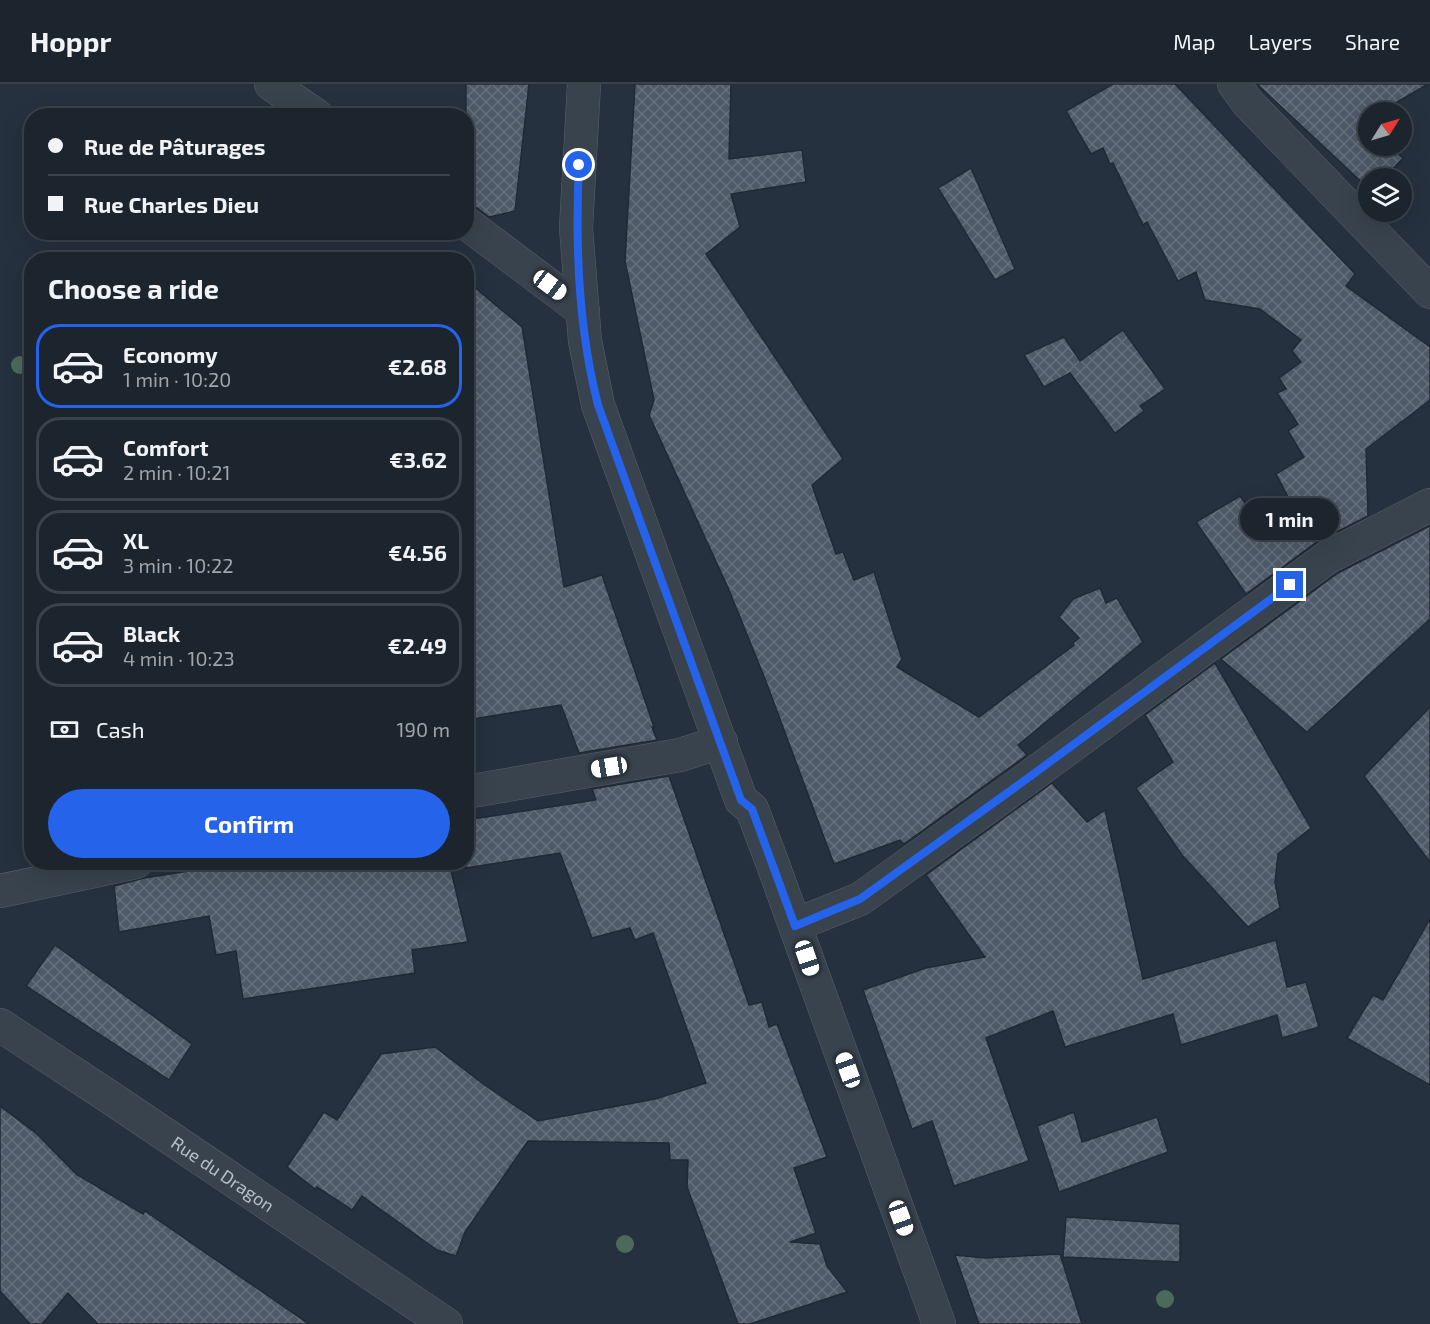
<!DOCTYPE html>
<html lang="en">
<head>
<meta charset="utf-8">
<style>
  :root { --surface:#1c252e; --page:#252d36; --text:#f1f3f6; --muted:#a0a5aa; --line:#3a424a; --accent:#2563eb }
  body { margin:0; font-family:"Exo 2",sans-serif; background:var(--page); color:var(--text); height:100vh; display:flex; flex-direction:column; font-size:22px; white-space:nowrap }
  * { box-sizing:border-box; margin:0 }
  p { font-size:20px; color:var(--muted) }
  .icon { flex:none; width:33px; height:33px; fill:none; stroke:currentColor; stroke-width:2; stroke-linecap:round; stroke-linejoin:round }
  .map { position:relative; flex:1; overflow:hidden }
  .drawer { position:absolute; left:24px; top:168px; width:450px; height:618px; display:flex; flex-direction:column; background:var(--surface); border-radius:24px; box-shadow:0 6px 24px #0002,0 0 0 2px var(--line) }
  .drawer>* { flex:none }
  .hud { position:absolute; left:24px; top:24px; width:450px; height:132px; border-radius:24px; box-shadow:0 6px 24px #0002,0 0 0 2px var(--line); display:grid; align-content:center; height:132px; padding:0 24px; background:var(--surface) }
  .needle { width:39px; rotate:53deg }
  .fabs { position:absolute; left:1358px; top:18px; display:grid; gap:12px }
  .fabs a { display:grid; place-items:center; width:54px; height:54px; border-radius:50%; background:var(--surface); box-shadow:0 6px 24px #0002,0 0 0 2px var(--line); font-size:30px }
  .end { position:absolute; width:27px; height:27px; margin:-14px; border:8px solid #2563eb; background:#fff; box-shadow:0 0 0 3px #fff }
  .from { border-radius:50% }
  .bubble { position:absolute; height:42px; border-radius:21px; background:var(--surface); box-shadow:0 6px 24px #0002,0 0 0 2px var(--line); font-size:20px; font-weight:700; line-height:42px; text-align:center }
  .car { position:absolute; width:18px; height:36px; margin:-18px -9px; border-radius:8px; box-shadow:0 0 4px 2px #0007; background:linear-gradient(#fff 24%,#345 0 40%,#fff 0 76%,#345 0 86%,#fff 0) }
  .hud b { display:flex; align-items:center; gap:21px; height:57px; font-size:22px }
  .hud b+b { border-top:2px solid var(--line) }
  .hud i { width:15px; height:15px; background:var(--text) }
  ul { padding:0; list-style:none }
  li { display:flex; align-items:center; gap:18px; height:84px; margin:0 12px 9px; padding:0 12px; border:3px solid var(--line); border-radius:24px }
  li div { flex:1 }
  li b { display:block; font-size:22px }
  li em { font-style:normal; font-weight:700 }
  li.current { border-color:var(--accent) }
  li>.icon { width:54px; height:54px; stroke-width:1.5 }
  h2 { padding:0 24px; font-size:27px; line-height:72px }
  .pay { display:flex; align-items:center; gap:15px; height:66px; padding:0 24px; font-size:22px }
  .pay p { margin-inline-start:auto }
  .action { display:flex; gap:12px; margin-top:auto; padding:12px 24px }
  .action a { flex:1; height:69px; border-radius:36px; background:var(--accent); color:#fff; font-size:24px; font-weight:700; line-height:69px; text-align:center }
  header { display:flex; align-items:center; gap:36px; box-sizing:border-box; height:84px; padding:0 30px; background:var(--surface); border-bottom:2px solid var(--line) }
  header strong { font-size:28px }
  nav { display:flex; gap:33px; margin-inline-start:auto; font-size:21px }
  .map>svg:first-child { display:block }
</style>
</head>
<body>
<header>
<strong>Hoppr</strong>
<nav><a>Map</a><a>Layers</a><a>Share</a></nav>
</header>
<div class="map">
<svg width="1430" height="1240" viewBox="0 0 1430 1240">
  <defs>
    <pattern id="building-cross-hatch" width="8" height="8" patternUnits="userSpaceOnUse" patternTransform="scale(1.5)"><rect width="8" height="8" fill="#4e5a68"/><path d="M0 0l8 8M0 8l8-8" fill="none" stroke="#65707c"/></pattern>
  </defs>
  <rect width="100%" height="100%" fill="#25313e"/>
  <!-- building -->
  <g fill="url(#building-cross-hatch)" stroke="#202a35" stroke-width="1.5">
    <polygon points="466,0 529,0 515,127 489,133 477,124 466,121"/>
    <polygon points="635,0 731,0 729,75 802,66 806,98 731,110 740,143 706,170 843,375 812,401 836,470 843,468 854,496 874,488 902,575 897,583 979,633 1074,561 1073,559 1079,554 1059,533 1073,515 1100,504 1106,519 1117,514 1143,558 1018,661 1027,671 904,760 900,756 834,780 765,595 729,506 649,331 654,316 625,177"/>
    <polygon points="1113,0 1175,0 1355,190 1346,202 1430,263 1430,316 1366,365 1368,432 1317,458 1246,510 1196,438 1240,412 1265,447 1296,428 1276,390 1304,373 1288,347 1298,340 1277,309 1286,305 1279,294 1301,278 1292,267 1301,256 1260,225 1205,216 1196,188 1178,197 1147,138 1143,141 1113,79 1110,80 1103,64 1091,70 1066,27"/>
    <polygon points="1257,0 1428,0 1380,28 1368,28 1368,36 1364,38 1368,41 1368,62 1390,62 1403,74 1384,94 1368,94 1368,104"/>
    <polygon points="971,84 1015,185 995,196 938,104"/>
    <polygon points="466,196 522,243 564,503 602,491 654,643 652,643 657,656 579,669 561,621 466,636"/>
    <polygon points="1123,246 1165,305 1140,322 1144,327 1115,349 1070,289 1044,303 1024,271 1064,253 1080,277"/>
    <polygon points="1430,442 1430,535 1307,648 1221,575 1338,489"/>
    <polygon points="1215,579 1311,744 1278,770 1275,798 1280,824 1248,843 1182,771 1136,704 1173,678 1145,631"/>
    <polygon points="1430,623 1430,778 1364,692"/>
    <polygon points="669,692 749,921 762,918 769,943 777,940 827,1073 794,1084 816,1149 790,1158 820,1160 827,1182 847,1208 750,1240 738,1240 687,1103 688,1076 670,1076 669,1059 528,1057 465,1148 456,1172 437,1166 362,1112 352,1126 317,1103 315,1105 287,1083 324,1028 337,1036 381,970 435,963 486,1002 538,1037 655,1015 706,999 653,849 635,856 630,844 592,854 560,769 466,784 466,736 596,716 592,705"/>
    <polygon points="1052,699 1087,738 1105,726 1143,895 1276,856 1287,903 1306,898 1319,943 1282,954 1277,931 1181,961 1173,930 1065,963 1053,927 986,954 1029,1077 954,1102 932,1037 912,1045 863,906 926,884 985,873 926,791"/>
    <polygon points="247,778 449,778 468,858 412,866 415,889 243,915 236,867 216,871 209,832 119,848 114,802 144,794"/>
    <polygon points="1430,835 1430,1001 1347,954 1373,911 1383,916"/>
    <polygon points="55,861 192,960 169,996 26,902"/>
    <polygon points="0,1022 37,1050 76,1090 143,1130 145,1127 309,1240 98,1240 68,1209 42,1240 30,1240 0,1207"/>
    <polygon points="1074,1028 1082,1058 1157,1033 1168,1068 1059,1108 1037,1042"/>
    <polygon points="1066,1133 1180,1140 1180,1178 1063,1173"/>
    <polygon points="1060,1170 1082,1240 979,1240 955,1171 985,1174"/>
  </g>
  <g fill="none" stroke-linecap="round" stroke-linejoin="round">
    <!-- minor casing -->
    <g stroke="#57616c" stroke-width="34">
      <g id="minor">
        <polyline points="271,0 317,32"/>
        <polyline points="584,0 576,144 585,257 598,321 741,716 752,725 772,778 939,1240"/>
        <polyline points="1234,0 1248,19 1430,208"/>
        <polyline points="466,139 583,227"/>
        <polyline points="466,708 680,671 721,658"/>
        <polyline points="0,807 136,778"/>
        <polyline points="795,841 860,815 1028,694 1328,473 1430,421"/>
        <path id="s1" d="M0,941L111,1014L446,1240"/>
      </g>
    </g>
    <!-- minor -->
    <use href="#minor" stroke="#39434e" stroke-width="33"/>
  </g>
  <!-- trees -->
  <g fill="#4c6a5b">
    <circle cx="20" cy="281" r="9"/>
    <circle cx="625" cy="1160" r="9"/>
    <circle cx="1165" cy="1215" r="9"/>
  </g>
  <g fill="none" stroke-linecap="round" stroke-linejoin="round">
    <!-- route -->
    <path stroke="#2563eb" stroke-width="8" d="M579,81C575,161 578,243 598,321L741,716L752,725L795,842L860,815L1028,694L1290,501"/>
  </g>
  <g text-anchor="middle" dominant-baseline="central" stroke-width="6" stroke-linejoin="round" paint-order="stroke">
    <!-- street labels -->
    <g font-size="18" fill="#b5bec9" stroke="#1e2833">
      <text stroke="none"><textPath href="#s1" startOffset="268">Rue du Dragon</textPath></text>
    </g>
  </g>
</svg>
<div class="fabs">
<a><svg class="needle" viewBox="-14 -14 28 28"><path d="M0-13l5 13h-10z" fill="#e53935"/><path d="M0 13l5-13h-10z" fill="#a0a5aa"/></svg></a>
<a><svg class="icon" aria-label="layers" viewBox="0 0 24 24"><path d="M12 4l9 5-9 5-9-5zM3 14l9 5 9-5"/></svg></a>
</div>
<i class="end from" style="left:579px;top:81px"></i>
<i class="end" style="left:1290px;top:501px"></i>
<div class="bubble" style="left:1240px;top:414px;width:99px">1 min</div>
<i class="car" style="left:550px;top:201px;rotate:127deg"></i>
<i class="car" style="left:609px;top:683px;rotate:261deg"></i>
<i class="car" style="left:807px;top:874px;rotate:161deg"></i>
<i class="car" style="left:848px;top:986px;rotate:340deg"></i>
<i class="car" style="left:901px;top:1134px;rotate:160deg"></i>
<div class="hud">
<b><i class="from"></i>Rue de Pâturages</b>
<b><i></i>Rue Charles Dieu</b>
</div>
<section class="drawer">
<h2>Choose a ride</h2>
<ul>
<li class="current"><svg class="icon" aria-label="car" viewBox="0 0 24 24"><path d="M5 17H2v-5l4-1 3-4h7l3 4 3 1v5h-3M9 17h6M6 11h13"/><circle cx="7" cy="17" r="2"/><circle cx="17" cy="17" r="2"/></svg><div><b>Economy</b><p>1 min · 10:20</p></div><em>€2.68</em></li>
<li><svg class="icon" aria-label="car" viewBox="0 0 24 24"><path d="M5 17H2v-5l4-1 3-4h7l3 4 3 1v5h-3M9 17h6M6 11h13"/><circle cx="7" cy="17" r="2"/><circle cx="17" cy="17" r="2"/></svg><div><b>Comfort</b><p>2 min · 10:21</p></div><em>€3.62</em></li>
<li><svg class="icon" aria-label="car" viewBox="0 0 24 24"><path d="M5 17H2v-5l4-1 3-4h7l3 4 3 1v5h-3M9 17h6M6 11h13"/><circle cx="7" cy="17" r="2"/><circle cx="17" cy="17" r="2"/></svg><div><b>XL</b><p>3 min · 10:22</p></div><em>€4.56</em></li>
<li><svg class="icon" aria-label="car" viewBox="0 0 24 24"><path d="M5 17H2v-5l4-1 3-4h7l3 4 3 1v5h-3M9 17h6M6 11h13"/><circle cx="7" cy="17" r="2"/><circle cx="17" cy="17" r="2"/></svg><div><b>Black</b><p>4 min · 10:23</p></div><em>€2.49</em></li>
</ul>
<div class="pay"><svg class="icon" aria-label="cash" viewBox="0 0 24 24"><path d="M3 7h18v10H3z"/><circle cx="12" cy="12" r="2"/></svg>Cash<p>190 m</p></div>
<div class="action"><a>Confirm</a></div>
</section>
</div>
</body>
</html>
